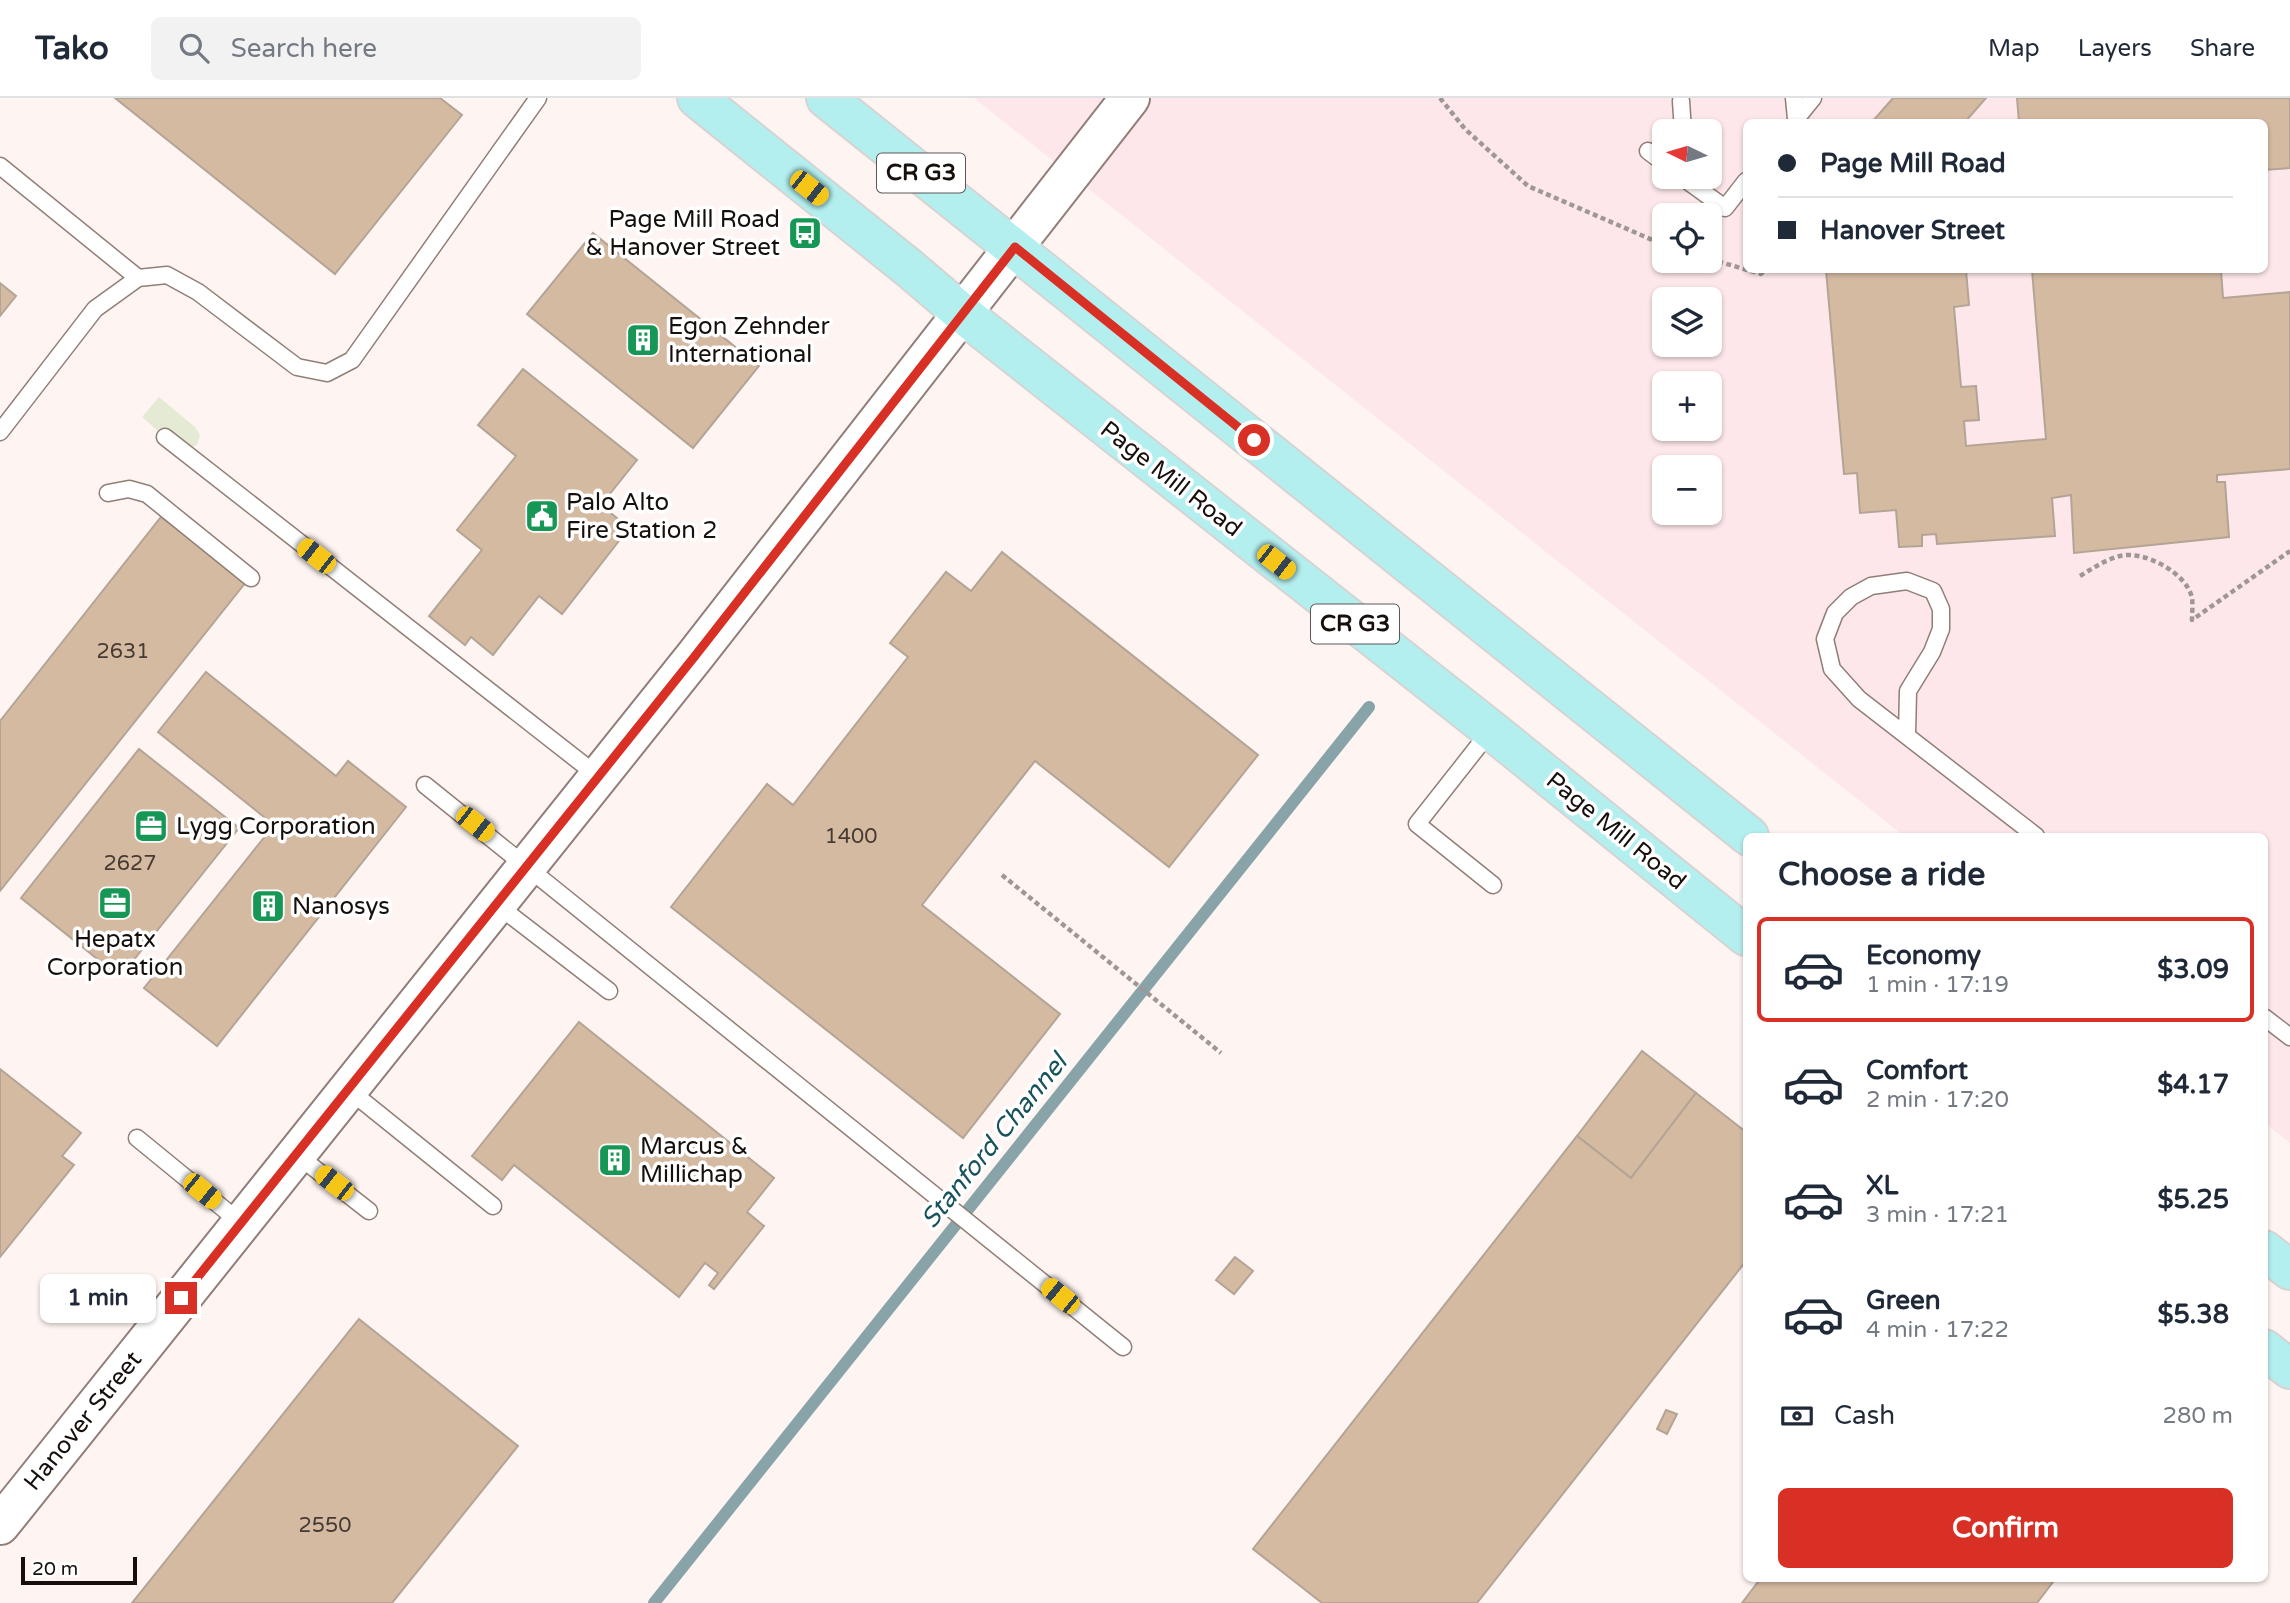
<!DOCTYPE html>
<html lang="en">
<head>
<meta charset="utf-8">
<style>
  :root { --surface:#fff; --page:#f2f2f3; --text:#1f2937; --muted:#747a83; --line:#e0e1e3; --accent:#d93025 }
  body { margin:0; font-family:"Varela Round",sans-serif; background:var(--page); color:var(--text); height:100vh; display:flex; flex-direction:column; font-size:26px; white-space:nowrap }
  * { box-sizing:border-box; margin:0 }
  p { font-size:23px; color:var(--muted) }
  .icon { flex:none; width:38px; height:38px; fill:none; stroke:currentColor; stroke-width:2; stroke-linecap:round; stroke-linejoin:round }
  .map { position:relative; flex:1; overflow:hidden }
  .details { position:absolute; left:1743px; top:735px; width:525px; height:749px; display:flex; flex-direction:column; background:var(--surface); border-radius:10px; box-shadow:0 2px 5px #0004 }
  .details>* { flex:none }
  .guide { position:absolute; left:1743px; top:21px; width:525px; height:154px; border-radius:10px; box-shadow:0 2px 5px #0004; display:grid; align-content:center; height:154px; padding:0 35px; background:var(--surface) }
  .needle { width:46px; rotate:275deg }
  .fabs { position:absolute; left:1652px; top:21px; display:grid; gap:14px }
  .fabs a { display:grid; place-items:center; width:70px; height:70px; border-radius:10px; background:var(--surface); box-shadow:0 2px 5px #0004; font-size:35px }
  .scale { position:absolute; left:21px; bottom:18px; width:116px; box-sizing:border-box; padding-left:7px; border:4px solid #160f0c; border-top:0; font-size:19px; line-height:24px; white-space:nowrap; color:#160f0c; -webkit-text-stroke:5px #fff; paint-order:stroke }
  .end { position:absolute; width:32px; height:32px; margin:-16px; border:9px solid #d93025; background:#fff; box-shadow:0 0 0 4px #fff }
  .from { border-radius:50% }
  .bubble { position:absolute; height:49px; border-radius:10px; background:var(--surface); box-shadow:0 2px 5px #0004; font-size:23px; font-weight:700; line-height:49px; text-align:center }
  .car { position:absolute; width:21px; height:42px; margin:-21px -10px; border-radius:9px; box-shadow:0 0 5px 2px #0007; background:linear-gradient(#f5c518 24%,#345 0 40%,#f5c518 0 76%,#345 0 86%,#f5c518 0) }
  .guide b { display:flex; align-items:center; gap:24px; height:66px; font-size:26px }
  .guide b+b { border-top:2px solid var(--line) }
  .guide i { width:18px; height:18px; background:var(--text) }
  ul { padding:0; list-style:none }
  li { display:flex; align-items:center; gap:21px; height:105px; margin:0 14px 10px; padding:0 21px; border:4px solid transparent; border-radius:10px }
  li div { flex:1 }
  li b { display:block; font-size:26px }
  li em { font-style:normal; font-weight:700 }
  li.selected { border-color:var(--accent) }
  li>.icon { width:63px; height:63px; stroke-width:1.5 }
  h2 { padding:0 35px; font-size:32px; line-height:84px }
  .pay { display:flex; align-items:center; gap:18px; height:77px; padding:0 35px; font-size:26px }
  .pay p { margin-inline-start:auto }
  .button { display:flex; gap:14px; margin-top:auto; padding:14px 35px }
  .button a { flex:1; height:80px; border-radius:10px; background:var(--accent); color:#fff; font-size:28px; font-weight:700; line-height:80px; text-align:center }
  header { display:flex; align-items:center; gap:42px; box-sizing:border-box; height:98px; padding:0 35px; background:var(--surface); border-bottom:2px solid var(--line) }
  header strong { font-size:33px }
  nav { display:flex; gap:38px; margin-inline-start:auto; font-size:24px }
  .search { width:490px; height:63px; background:var(--page); display:flex; align-items:center; gap:18px; box-sizing:border-box; padding:0 24px; border-radius:10px; color:var(--muted); font-size:26px }
  .map>svg:first-child { display:block }
</style>
</head>
<body>
<header>
<strong>Tako</strong>
<div class="search"><svg class="icon" aria-label="search" viewBox="0 0 24 24"><circle cx="10" cy="10" r="6"/><path d="M15 15l6 6"/></svg>Search here</div>
<nav><a>Map</a><a>Layers</a><a>Share</a></nav>
</header>
<div class="map">
<svg width="2290" height="1505" viewBox="0 0 2290 1505">
  <rect width="100%" height="100%" fill="#fef5f2"/>
  <!-- commercial -->
  <path fill="#fde7ea" fill-rule="evenodd" d="M974,0H2290V1045L2265,1025L2264,738H1904ZM1746,24H2264V172H1746ZM1664,33H1710V79H1664ZM1664,117H1710V163H1664ZM1664,201H1710V247H1664ZM1664,285H1710V331H1664ZM1664,369H1710V415H1664Z"/>
  <!-- green -->
  <path fill="#e4ead4" d="M159,299L195,329L200,337L197,347C179,358 156,330 142,319Z"/>
  <g fill="none" stroke-linecap="round" stroke-linejoin="round">
    <!-- stream -->
    <polyline stroke="#89a4a9" stroke-width="12" points="654,1505 1369,609"/>
  </g>
  <!-- building -->
  <g fill="#d5baa2" stroke="#b3a496" stroke-width="2">
    <polygon points="115,0 440,0 462,17 335,176"/>
    <polygon points="1893,0 1986,0 1965,24 1872,24"/>
    <polygon points="2017,0 2290,0 2290,70 2264,72 2264,24 2019,24"/>
    <polygon points="593,135 759,268 693,350 527,216"/>
    <polygon points="1826,172 1966,172 1969,207 1954,209 1961,289 1976,288 1979,322 1964,323 1966,348 2046,341 2032,172 2221,172 2223,200 2290,194 2290,371 2217,377 2217,384 2225,384 2229,439 2074,455 2071,397 2052,400 2055,438 1937,446 1936,436 1922,437 1922,448 1899,449 1896,412 1860,415 1857,375 1844,376"/>
    <polygon points="0,185 16,198 0,218"/>
    <polygon points="523,271 637,362 601,407 629,430 562,516 539,498 493,557 471,539 465,547 429,518 482,452 457,432 516,358 478,327"/>
    <polygon points="161,419 246,484 0,793 0,623"/>
    <polygon points="1002,454 1258,657 1169,769 1035,663 922,807 1060,916 963,1040 671,809 767,686 793,707 908,559 890,545 946,474 971,493"/>
    <polygon points="206,574 336,678 348,663 406,709 217,948 144,890 274,727 158,634"/>
    <polygon points="139,651 239,730 120,879 21,800"/>
    <polygon points="579,924 774,1080 747,1114 764,1128 714,1191 709,1187 718,1175 705,1165 679,1199 514,1067 502,1082 472,1058"/>
    <polygon points="1642,953 1696,995 1631,1080 1577,1038"/>
    <polygon points="0,971 81,1035 62,1058 74,1067 0,1159"/>
    <polygon points="1696,995 1746,1034 1746,1163 1477,1505 1322,1505 1253,1451 1577,1038 1631,1080"/>
    <polygon points="1235,1159 1253,1173 1234,1196 1216,1182"/>
    <polygon points="359,1221 518,1348 392,1505 132,1505"/>
    <polygon points="1666,1312 1677,1316 1667,1336 1657,1331"/>
    <polygon points="1761,1480 2056,1480 2037,1505 1742,1505"/>
  </g>
  <g fill="none" stroke-linecap="round" stroke-linejoin="round">
    <!-- service casing -->
    <g stroke="#917e77" stroke-width="19">
      <g id="service">
        <polyline points="1794,0 1796,21 1813,0"/>
        <polyline points="1681,3 1683,33"/>
        <polyline points="1648,53 1664,65"/>
        <polyline points="0,68 138,180"/>
        <polyline points="1682,79 1725,110 1746,83"/>
        <polyline points="0,334 95,211 138,180 167,177 198,194 297,269 327,275 352,262 538,0"/>
        <polyline points="165,339 598,678"/>
        <polyline points="108,395 129,391 147,396 251,480"/>
        <polyline points="1491,632 1417,726 1493,787"/>
        <polyline points="1907,637 1908,593 1932,554 1941,531 1941,511 1933,493 1907,483 1871,488 1851,499 1835,515 1825,541 1832,571 1859,601 2036,738"/>
        <polyline points="425,687 1123,1249"/>
        <polyline points="496,806 609,893"/>
        <polyline points="2264,919 2290,939"/>
        <polyline points="349,992 493,1108"/>
        <polyline points="137,1040 241,1125"/>
        <polyline points="296,1056 369,1113"/>
      </g>
    </g>
    <!-- tertiary casing -->
    <g stroke="#917e77" stroke-width="42">
      <polyline id="tertiary" points="0,1427 695,558 1130,0"/>
    </g>
    <!-- primary casing -->
    <g stroke="#d5d4d3" stroke-width="42">
      <g id="primary">
        <polyline points="697,0 909,170 963,216 1491,632 1746,838"/>
        <polyline points="826,0 1749,738"/>
        <polyline points="2264,1152 2290,1172"/>
        <polyline points="2264,1251 2290,1271"/>
      </g>
    </g>
    <!-- path -->
    <g stroke="#9f9794" stroke-width="4.5" stroke-dasharray="5 3.5" stroke-linecap="butt">
      <polyline points="1440,0 1465,31 1528,88 1664,147"/>
      <polyline points="1710,161 1761,176 1765,172"/>
      <path d="M2080,478C2093,470 2105,462 2120,458C2144,452 2187,475 2192,500C2193,507 2192,515 2192,522L2290,453"/>
      <polyline points="1002,777 1221,955"/>
    </g>
    <!-- service -->
    <use href="#service" stroke="#fff" stroke-width="16"/>
    <!-- tertiary -->
    <use href="#tertiary" stroke="#fff" stroke-width="38"/>
    <!-- primary -->
    <use href="#primary" stroke="#b4efef" stroke-width="38"/>
  </g>
  <g fill="none" stroke-linecap="round" stroke-linejoin="round">
    <!-- route -->
    <polyline stroke="#d93025" stroke-width="9" points="181,1200 695,558 1015,149 1254,342"/>
  </g>
  <!-- icons -->
  <defs>
    <g id="bus-square" transform="scale(1.75)"><rect x="-9" y="-9" width="18" height="18" rx="4" fill="#169755" stroke="#fff"/><path d="M-5-6H5V4H4V6H2V4H-2V6H-4V4H-5ZM-3.5-4V0h7V-4ZM-3.5 1.2v1.5H-2V1.2ZM2 1.2v1.5H3.5V1.2Z" fill="#fff"/></g>
    <g id="building-square" transform="scale(1.75)"><rect x="-9" y="-9" width="18" height="18" rx="4" fill="#169755" stroke="#fff"/><path d="M-4-6H4V6H1V3H-1V6H-4ZM-2.5-4.3h1.7v1.8h-1.7ZM.8-4.3h1.7v1.8H.8ZM-2.5-1h1.7V.8h-1.7ZM.8-1h1.7V.8H.8Z" fill="#fff"/></g>
    <g id="civic-square" transform="scale(1.75)"><rect x="-9" y="-9" width="18" height="18" rx="4" fill="#169755" stroke="#fff"/><path d="M-.6-6.5H3V-4.5H.6V-3L4-1V1h2V6H-6V1h2V-1L-.6-3ZM-1.2 2.5V6h2.4V2.5Z" fill="#fff"/></g>
    <g id="office-square" transform="scale(1.75)"><rect x="-9" y="-9" width="18" height="18" rx="4" fill="#169755" stroke="#fff"/><path d="M-6-3h4V-5.5h4V-3h4V5H-6ZM-1-4.5V-3h2v-1.5ZM-6 0V1H6V0Z" fill="#fff"/></g>
  </defs>
  <g fill-rule="evenodd">
    <use href="#bus-square" x="805" y="135"/>
    <use href="#building-square" x="643" y="242"/>
    <use href="#civic-square" x="542" y="418"/>
    <use href="#office-square" x="151" y="728"/>
    <use href="#office-square" x="115" y="805"/>
    <use href="#building-square" x="268" y="808"/>
    <use href="#building-square" x="615" y="1062"/>
  </g>
  <g text-anchor="middle" dominant-baseline="central" stroke-width="7" stroke-linejoin="round" paint-order="stroke">
    <!-- number labels -->
    <g font-size="21" fill="#463a32">
      <text x="123" y="553">2631</text>
      <text x="851" y="738">1400</text>
      <text x="130" y="765">2627</text>
      <text x="325" y="1427">2550</text>
    </g>
    <!-- shield labels -->
    <g fill="#fff" stroke="#5c5755" stroke-width="2">
      <rect x="877" y="55.5" width="88" height="39" rx="5"/>
      <rect x="1311" y="506.5" width="88" height="39" rx="5"/>
    </g>
    <g font-size="23" font-weight="bold" fill="#160f0c">
      <text x="921" y="75">CR G3</text>
      <text x="1355" y="526">CR G3</text>
    </g>
    <!-- poi labels -->
    <g font-size="24" fill="#160f0c" stroke="#fff" text-anchor="start">
      <text x="780" y="121" text-anchor="end">Page Mill Road<tspan x="780" dy="28">&amp; Hanover Street</tspan></text>
      <text x="668" y="228">Egon Zehnder<tspan x="668" dy="28">International</tspan></text>
      <text x="566" y="404">Palo Alto<tspan x="566" dy="28">Fire Station 2</tspan></text>
      <text x="176" y="728">Lygg Corporation</text>
      <text x="292" y="808">Nanosys</text>
      <text x="115" y="841" text-anchor="middle">Hepatx<tspan x="115" dy="28">Corporation</tspan></text>
      <text x="640" y="1048">Marcus &amp;<tspan x="640" dy="28">Millichap</tspan></text>
    </g>
    <!-- street labels -->
    <g font-size="24" fill="#160f0c" stroke="#fff">
      <text transform="translate(1171 381) rotate(38)">Page Mill Road</text>
      <text transform="translate(1616 733) rotate(39)">Page Mill Road</text>
      <text transform="translate(83 1323) rotate(-51)">Hanover Street</text>
    </g>
    <!-- water labels -->
    <g font-size="26" font-style="italic" fill="#18525b" stroke="#fff">
      <text transform="translate(994 1043) rotate(-51)">Stanford Channel</text>
    </g>
  </g>
</svg>
<div class="fabs">
<a><svg class="needle" viewBox="-14 -14 28 28"><path d="M0-13l5 13h-10z" fill="#e53935"/><path d="M0 13l5-13h-10z" fill="#747a83"/></svg></a>
<a><svg class="icon" aria-label="locate" viewBox="0 0 24 24"><circle cx="12" cy="12" r="6"/><path d="M12 2v4M12 18v4M2 12h4M18 12h4"/></svg></a>
<a><svg class="icon" aria-label="layers" viewBox="0 0 24 24"><path d="M12 4l9 5-9 5-9-5zM3 14l9 5 9-5"/></svg></a>
<a>+</a>
<a>−</a>
</div>
<div class="scale">20 m</div>
<i class="end from" style="left:1254px;top:342px"></i>
<i class="end" style="left:181px;top:1200px"></i>
<div class="bubble" style="left:40px;top:1176px;width:116px">1 min</div>
<i class="car" style="left:809px;top:90px;rotate:128deg"></i>
<i class="car" style="left:316px;top:458px;rotate:308deg"></i>
<i class="car" style="left:1276px;top:464px;rotate:128deg"></i>
<i class="car" style="left:475px;top:726px;rotate:128deg"></i>
<i class="car" style="left:334px;top:1085px;rotate:308deg"></i>
<i class="car" style="left:202px;top:1093px;rotate:129deg"></i>
<i class="car" style="left:1060px;top:1198px;rotate:309deg"></i>
<div class="guide">
<b><i class="from"></i>Page Mill Road</b>
<b><i></i>Hanover Street</b>
</div>
<section class="details">
<h2>Choose a ride</h2>
<ul>
<li class="selected"><svg class="icon" aria-label="car" viewBox="0 0 24 24"><path d="M5 17H2v-5l4-1 3-4h7l3 4 3 1v5h-3M9 17h6M6 11h13"/><circle cx="7" cy="17" r="2"/><circle cx="17" cy="17" r="2"/></svg><div><b>Economy</b><p>1 min · 17:19</p></div><em>$3.09</em></li>
<li><svg class="icon" aria-label="car" viewBox="0 0 24 24"><path d="M5 17H2v-5l4-1 3-4h7l3 4 3 1v5h-3M9 17h6M6 11h13"/><circle cx="7" cy="17" r="2"/><circle cx="17" cy="17" r="2"/></svg><div><b>Comfort</b><p>2 min · 17:20</p></div><em>$4.17</em></li>
<li><svg class="icon" aria-label="car" viewBox="0 0 24 24"><path d="M5 17H2v-5l4-1 3-4h7l3 4 3 1v5h-3M9 17h6M6 11h13"/><circle cx="7" cy="17" r="2"/><circle cx="17" cy="17" r="2"/></svg><div><b>XL</b><p>3 min · 17:21</p></div><em>$5.25</em></li>
<li><svg class="icon" aria-label="car" viewBox="0 0 24 24"><path d="M5 17H2v-5l4-1 3-4h7l3 4 3 1v5h-3M9 17h6M6 11h13"/><circle cx="7" cy="17" r="2"/><circle cx="17" cy="17" r="2"/></svg><div><b>Green</b><p>4 min · 17:22</p></div><em>$5.38</em></li>
</ul>
<div class="pay"><svg class="icon" aria-label="cash" viewBox="0 0 24 24"><path d="M3 7h18v10H3z"/><circle cx="12" cy="12" r="2"/></svg>Cash<p>280 m</p></div>
<div class="button"><a>Confirm</a></div>
</section>
</div>
</body>
</html>
